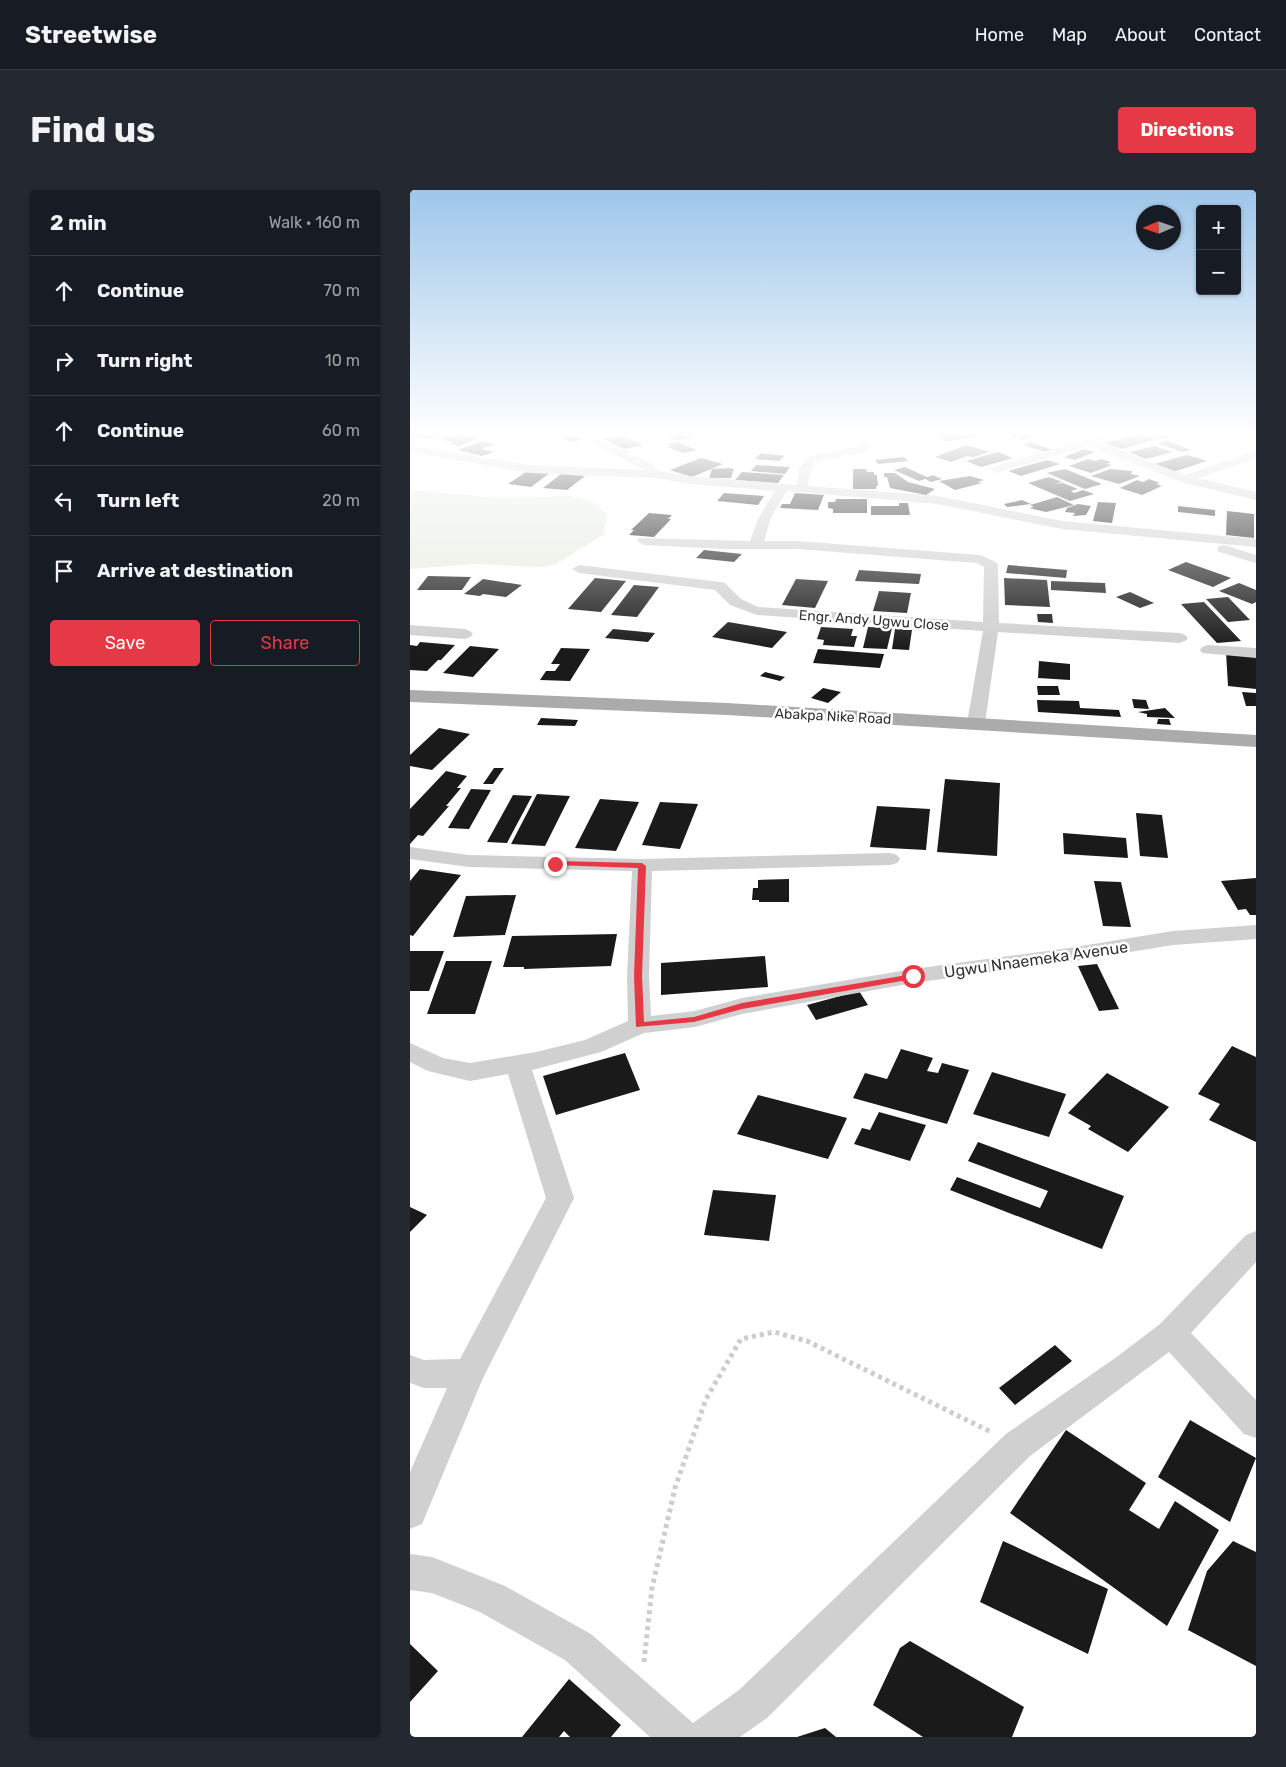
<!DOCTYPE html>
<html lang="en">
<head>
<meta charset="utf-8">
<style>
	body { margin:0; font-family:Rubik,sans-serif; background:#242831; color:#f1f3f6 }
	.controls { position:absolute; right:15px; top:15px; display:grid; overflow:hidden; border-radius:5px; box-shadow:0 1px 4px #0004 }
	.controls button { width:45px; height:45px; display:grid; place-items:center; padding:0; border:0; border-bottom:1px solid #363941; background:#171b24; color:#f1f3f6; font:25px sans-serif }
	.compass { position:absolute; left:726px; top:15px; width:45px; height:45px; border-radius:50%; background:#171b24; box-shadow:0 1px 4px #0004; rotate:268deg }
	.stop { position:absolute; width:15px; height:15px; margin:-11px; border:4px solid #e63946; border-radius:50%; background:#fff }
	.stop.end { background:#e63946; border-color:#fff; box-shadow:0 1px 5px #0008 }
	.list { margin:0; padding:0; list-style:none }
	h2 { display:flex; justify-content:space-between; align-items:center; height:65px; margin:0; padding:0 20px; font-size:21px }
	h2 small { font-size:16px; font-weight:400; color:#9ea1a6 }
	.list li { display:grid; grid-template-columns:32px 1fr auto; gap:15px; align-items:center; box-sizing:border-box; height:70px; padding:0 20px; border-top:1px solid #363941 }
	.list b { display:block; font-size:19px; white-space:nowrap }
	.list em { font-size:16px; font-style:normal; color:#9ea1a6 }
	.actions { display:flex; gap:10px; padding:15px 20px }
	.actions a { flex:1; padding:11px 0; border:1px solid #e63946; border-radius:5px; text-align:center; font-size:18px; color:#e63946 }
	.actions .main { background:#e63946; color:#fff }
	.icon { flex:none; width:28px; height:28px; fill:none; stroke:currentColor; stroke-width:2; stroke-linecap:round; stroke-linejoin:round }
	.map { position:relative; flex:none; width:846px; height:1547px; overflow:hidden; border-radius:5px }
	header { display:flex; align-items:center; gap:30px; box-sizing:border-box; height:70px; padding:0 25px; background:#171b24; border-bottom:1px solid #363941 }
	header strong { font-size:24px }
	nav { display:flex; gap:28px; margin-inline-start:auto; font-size:18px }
	.intro { display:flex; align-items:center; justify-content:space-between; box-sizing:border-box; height:120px; padding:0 30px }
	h1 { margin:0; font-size:35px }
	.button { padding:12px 22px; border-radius:5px; background:#e63946; color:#fff; font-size:18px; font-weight:700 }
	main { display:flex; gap:30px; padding:0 30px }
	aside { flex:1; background:#171b24; border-radius:5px; box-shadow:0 1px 4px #0004 }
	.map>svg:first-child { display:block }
</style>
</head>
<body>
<header>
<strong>Streetwise</strong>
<nav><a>Home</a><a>Map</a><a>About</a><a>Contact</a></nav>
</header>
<div class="intro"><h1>Find us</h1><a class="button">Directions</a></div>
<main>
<aside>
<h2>2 min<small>Walk · 160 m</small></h2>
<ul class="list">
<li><svg class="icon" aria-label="ahead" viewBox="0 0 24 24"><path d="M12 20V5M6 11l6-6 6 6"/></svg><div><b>Continue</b></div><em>70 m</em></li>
<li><svg class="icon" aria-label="right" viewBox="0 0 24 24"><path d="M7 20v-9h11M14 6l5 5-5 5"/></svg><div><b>Turn right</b></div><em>10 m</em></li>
<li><svg class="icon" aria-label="ahead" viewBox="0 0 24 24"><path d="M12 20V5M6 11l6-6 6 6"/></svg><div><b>Continue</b></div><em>60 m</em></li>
<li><svg class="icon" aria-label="left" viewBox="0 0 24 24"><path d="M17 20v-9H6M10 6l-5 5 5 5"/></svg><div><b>Turn left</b></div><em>20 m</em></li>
<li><svg class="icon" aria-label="arrive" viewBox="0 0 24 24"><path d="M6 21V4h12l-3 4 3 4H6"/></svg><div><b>Arrive at destination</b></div></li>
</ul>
<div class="actions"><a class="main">Save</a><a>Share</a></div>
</aside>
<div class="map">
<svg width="846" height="1547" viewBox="0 0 846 1547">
	<rect width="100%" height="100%" fill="#fff"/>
	<path fill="#e6ecdf" d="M 0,300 L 90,308 L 159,306 L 176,309 L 186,314 L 197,324 L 194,344 L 146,374 L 132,377 L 64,374 L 0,379 Z"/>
	<path fill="#1a1a1a" d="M 10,243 L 36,243 L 23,249 L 0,247 Z
		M 47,243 L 71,247 L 49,256 L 40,254 L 42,253 L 32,249 Z
		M 159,243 L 171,250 L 160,252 L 148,246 Z
		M 273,243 L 290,243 L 294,244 L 268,251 L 258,247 Z
		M 555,243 L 573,243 L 577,246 L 535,251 L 529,245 Z
		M 606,243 L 609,243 L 623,247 L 613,250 L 598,245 Z
		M 619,243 L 647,243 L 632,248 Z
		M 735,243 L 770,243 L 753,249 Z
		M 729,244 L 746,249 L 712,259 L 694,253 Z
		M 212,245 L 233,255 L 214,259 L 194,249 Z
		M 72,251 L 84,254 L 71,259 L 84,262 L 72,266 L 48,260 Z
		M 757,251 L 781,260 L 772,262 L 748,253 Z
		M 268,252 L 279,257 L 287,260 L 274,263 L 257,257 L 261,256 L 257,254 Z
		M 620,252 L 642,260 L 635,262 L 613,255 Z
		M 557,255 L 579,262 L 563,267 L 557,266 L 541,272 L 525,267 Z
		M 745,256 L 762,262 L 736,269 L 719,262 Z
		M 674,259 L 685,262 L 665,270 L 654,267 Z
		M 588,262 L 603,268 L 571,277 L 556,271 Z
		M 351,263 L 375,266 L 369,271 L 345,269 Z
		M 777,265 L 797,271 L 763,282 L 741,275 Z
		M 494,267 L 498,271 L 468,274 L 465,270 Z
		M 291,268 L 313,274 L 282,287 L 260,280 Z
		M 678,269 L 686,271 L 691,269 L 701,272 L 697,274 L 702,275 L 681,283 L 659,276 Z
		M 637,270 L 650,274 L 611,286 L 598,281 Z
		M 346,275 L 380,277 L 375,284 L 341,281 Z
		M 495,277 L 517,287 L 523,285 L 532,289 L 521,292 L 515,289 L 509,291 L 484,280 Z
		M 319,278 L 324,279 L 321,288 L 299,288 L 302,279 Z
		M 443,279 L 456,279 L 457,282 L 464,282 L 464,285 L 467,285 L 468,296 L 466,296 L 466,299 L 443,299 Z
		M 655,279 L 692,294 L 675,299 L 637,283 Z
		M 700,279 L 722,281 L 721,284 L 730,286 L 709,294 L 681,286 Z
		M 119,280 L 141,282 L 121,297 L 98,294 Z
		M 332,282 L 374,285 L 368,293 L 325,290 Z
		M 474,283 L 485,283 L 498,292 L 525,299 L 516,305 L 480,298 L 477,287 L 474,287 Z
		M 151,284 L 175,286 L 157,300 L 133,298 Z
		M 560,286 L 574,290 L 568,292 L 572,293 L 545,300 L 529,291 Z
		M 639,287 L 652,292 L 644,294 L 653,293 L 668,299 L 661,301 L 664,303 L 673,300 L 684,304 L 660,311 L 618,293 Z
		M 739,289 L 750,293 L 746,294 L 752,296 L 732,305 L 710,298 L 727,290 L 733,292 Z
		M 314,303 L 354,306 L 348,315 L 307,311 Z
		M 385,303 L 414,305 L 408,320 L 370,318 L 372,314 L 380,314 Z
		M 647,307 L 664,315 L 636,322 L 619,318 L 624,317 L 620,315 Z
		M 426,309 L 457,309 L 457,323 L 423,323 L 423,319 L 418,318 L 418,312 L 425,312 Z
		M 612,310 L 621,314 L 597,317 L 594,314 Z
		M 688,312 L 706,313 L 702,333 L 683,331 Z
		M 489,313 L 498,313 L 500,325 L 461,325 L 461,316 L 489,316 Z
		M 668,314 L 681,316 L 676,325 L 663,326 L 665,323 L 655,322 L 657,318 Z
		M 768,316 L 805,320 L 805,326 L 768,322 Z
		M 817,321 L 844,324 L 844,348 L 816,345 Z
		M 239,323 L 262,325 L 258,329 L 261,329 L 244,347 L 219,345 L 224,340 L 221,340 Z
		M 294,360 L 332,364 L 324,372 L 286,368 Z
		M 776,372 L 821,388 L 803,397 L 758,380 Z
		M 598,375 L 657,380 L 656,388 L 596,383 Z
		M 449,380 L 511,384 L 509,394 L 445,391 Z
		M 18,386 L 61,387 L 52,400 L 7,400 Z
		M 185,388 L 216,391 L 191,422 L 158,419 Z
		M 594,388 L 637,390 L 640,417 L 595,415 Z
		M 73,389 L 112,395 L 96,407 L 73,404 L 70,406 L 54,404 Z
		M 386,389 L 418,391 L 405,418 L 372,415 Z
		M 641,391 L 695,393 L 696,403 L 641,400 Z
		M 829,393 L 846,400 L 846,412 L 842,414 L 809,401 Z
		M 224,395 L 249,397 L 227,427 L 201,425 Z
		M 469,401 L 501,403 L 497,423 L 463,421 Z
		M 720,402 L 744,413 L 730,418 L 706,407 Z
		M 818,407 L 840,430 L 818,432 L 796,409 Z
		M 794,412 L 831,451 L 807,453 L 771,414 Z
		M 627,424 L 642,424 L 643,433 L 628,432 Z
		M 318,432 L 377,442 L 362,458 L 302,447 Z
		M 411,437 L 443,439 L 441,446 L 447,446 L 444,457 L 413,455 L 414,450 L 407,449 Z
		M 458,437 L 482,438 L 477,459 L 453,458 Z
		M 203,439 L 245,443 L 238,452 L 195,448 Z
		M 485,439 L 502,440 L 499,460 L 482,459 Z
		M 10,452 L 45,455 L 31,470 L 28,470 L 17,481 L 0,480 L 0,455 L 7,456 Z
		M 60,456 L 89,459 L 63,487 L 33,483 Z
		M 151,458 L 180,459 L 160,491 L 130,490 L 136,481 L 145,481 L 150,474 L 141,474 Z
		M 408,459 L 474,464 L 470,478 L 403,473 Z
		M 816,462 L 846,465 L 846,499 L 818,496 Z
		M 629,471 L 660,474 L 660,490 L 628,488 Z
		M 355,482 L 375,487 L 370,491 L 350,486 Z
		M 627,496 L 648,496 L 650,505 L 628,505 Z
		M 413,498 L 431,502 L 418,513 L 401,508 Z
		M 832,502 L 846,503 L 846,516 L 836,516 Z
		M 722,509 L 736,510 L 739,519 L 724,518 Z
		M 627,510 L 669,511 L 670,518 L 709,520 L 711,527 L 628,522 Z
		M 755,518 L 765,528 L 737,527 L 737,524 L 728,522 Z
		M 131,528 L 168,530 L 165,536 L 127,535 Z
		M 748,529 L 759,529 L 761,535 L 747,534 Z
		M 29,538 L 60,544 L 22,580 L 0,576 L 0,565 Z
		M 84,578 L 94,578 L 83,594 L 73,594 Z
		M 36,581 L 57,586 L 47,598 L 51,598 L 36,616 L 39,616 L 13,646 L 8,645 L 0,654 L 0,619 Z
		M 535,589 L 590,593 L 587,666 L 527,662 Z
		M 61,599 L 81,600 L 59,639 L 38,638 Z
		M 127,604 L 160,606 L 135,656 L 101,654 Z
		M 103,605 L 122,606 L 97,653 L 77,652 Z
		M 190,609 L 229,612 L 206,661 L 165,658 Z
		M 250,612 L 288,614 L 270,659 L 232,655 Z
		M 467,616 L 520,619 L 516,660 L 460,657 Z
		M 726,623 L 752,625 L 758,668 L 730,666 Z
		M 653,643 L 716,648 L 718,668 L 654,664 Z
		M 10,679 L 51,685 L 3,746 L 0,745 L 0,691 Z
		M 846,688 L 846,725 L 840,725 L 836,719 L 828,720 L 811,691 Z
		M 379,689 L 379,712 L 349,712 L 349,710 L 342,710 L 343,698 L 348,698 L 348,690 Z
		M 684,691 L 711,692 L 721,737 L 693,736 Z
		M 106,705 L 95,745 L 43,747 L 56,706 Z
		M 207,744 L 201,776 L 114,779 L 114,777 L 93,777 L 102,746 Z
		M 0,761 L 34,761 L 19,801 L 0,801 Z
		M 355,766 L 358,797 L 251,805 L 251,773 Z
		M 36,771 L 82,771 L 65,824 L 17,824 Z
		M 687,774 L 709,819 L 689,821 L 668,776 Z
		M 449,801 L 458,815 L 406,830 L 397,815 Z
		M 822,856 L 846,867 L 846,952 L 799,930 L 810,914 L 788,904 Z
		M 491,859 L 523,868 L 517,881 L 528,883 L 532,873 L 559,880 L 537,934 L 443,908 L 455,883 L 477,889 Z
		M 215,863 L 230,900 L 146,925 L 133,886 Z
		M 582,882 L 656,904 L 639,947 L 563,924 Z
		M 697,883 L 759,917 L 718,962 L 678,939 L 681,936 L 658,923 Z
		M 348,905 L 437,928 L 418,969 L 327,944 Z
		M 469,922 L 516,935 L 500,971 L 444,954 L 452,938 L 460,940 Z
		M 568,952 L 714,1006 L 692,1059 L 540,1000 L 547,987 L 630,1018 L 638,1001 L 558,971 Z
		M 303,1000 L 366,1005 L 359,1051 L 294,1045 Z
		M 0,1017 L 17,1025 L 0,1042 Z
		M 645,1155 L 662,1171 L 605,1215 L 589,1198 Z
		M 780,1230 L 846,1268 L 820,1332 L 748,1287 Z
		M 656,1240 L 736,1293 L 719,1320 L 749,1339 L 765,1311 L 809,1340 L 757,1436 L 600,1323 Z
		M 593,1351 L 698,1399 L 678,1464 L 570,1412 Z
		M 823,1351 L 846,1362 L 846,1476 L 778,1440 L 797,1381 Z
		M 500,1451 L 614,1517 L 602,1547 L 513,1547 L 463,1515 L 490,1458 Z
		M 0,1454 L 28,1481 L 0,1512 Z
		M 159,1489 L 211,1535 L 201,1547 L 160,1547 L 154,1541 L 149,1547 L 112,1547 Z
		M 415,1538 L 426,1547 L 387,1547 Z"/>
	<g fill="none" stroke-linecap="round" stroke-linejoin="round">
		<path stroke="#cdcdcd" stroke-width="5" stroke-dasharray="4 4" stroke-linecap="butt" d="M 234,1472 L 242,1398 L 265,1298 L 296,1209 L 331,1149 L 364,1142 L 397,1151 L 581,1242"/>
		<path fill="#d0d0d0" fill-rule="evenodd" d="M 165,243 L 178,243 L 240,273 L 249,281 L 280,286 L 387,295 L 389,279 L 397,267 L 450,256 L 449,243 L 459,243 L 462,256 L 458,261 L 405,272 L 401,279 L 398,296 L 528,306 L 652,331 L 846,349 L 846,357 L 652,339 L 528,314 L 377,301 L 361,327 L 354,351 L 387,351 L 570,365 L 586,372 L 588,375 L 589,433 L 770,443 L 775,445 L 778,448 L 775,451 L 770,453 L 588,442 L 575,533 L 572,537 L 566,538 L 560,537 L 557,533 L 573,441 L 347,425 L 320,415 L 305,400 L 169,383 L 162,379 L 169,375 L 310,392 L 315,393 L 331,409 L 348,417 L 573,432 L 574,377 L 567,373 L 387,359 L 315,359 L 234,355 L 227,351 L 229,348 L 340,351 L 349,327 L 365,301 L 280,294 L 245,288 L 120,283 L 0,262 L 0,256 L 120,275 L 234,280 Z
			M 699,243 L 715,243 L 714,245 L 690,252 L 775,285 L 846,261 L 846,268 L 788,288 L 846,302 L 846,310 L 771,292 L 679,256 L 586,283 L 580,279 L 582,277 Z
			M 835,243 L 846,243 L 846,248 L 836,245 Z
			M 814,355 L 846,365 L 846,373 L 809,362 L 807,359 L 809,356 Z
			M 0,435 L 55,439 L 60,441 L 63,444 L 60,447 L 55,449 L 0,445 Z
			M 798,455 L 846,458 L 846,468 L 792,463 L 790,460 L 792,457 Z
			M 0,657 L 59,665 L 232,669 L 480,663 L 487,665 L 490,669 L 487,673 L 480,675 L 242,681 L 239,786 L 241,826 L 285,821 L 332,808 L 503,779 L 659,758 L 763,741 L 846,735 L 846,749 L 763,755 L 659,772 L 503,793 L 332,824 L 285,837 L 234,843 L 191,862 L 122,880 L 164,1008 L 73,1188 L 12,1334 L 0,1339 L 0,1282 L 37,1198 L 14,1198 L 0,1193 L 0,1165 L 14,1170 L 50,1169 L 136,1008 L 98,884 L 60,891 L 18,881 L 0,872 L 0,853 L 33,868 L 60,873 L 126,862 L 175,850 L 218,831 L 217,786 L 222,681 L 59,677 L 0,669 Z
			M 846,1041 L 846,1072 L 781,1143 L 846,1210 L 846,1248 L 834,1244 L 759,1162 L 620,1266 L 357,1528 L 330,1547 L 240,1547 L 155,1470 L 70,1422 L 22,1403 L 0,1400 L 0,1364 L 22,1367 L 95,1396 L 181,1444 L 283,1533 L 329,1500 L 596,1244 L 708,1166 L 750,1134 L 836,1045 Z"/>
		<path fill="#ababab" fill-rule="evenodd" d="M 0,500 L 317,513 L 846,545 L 846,557 L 317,525 L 0,512 Z"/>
	</g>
	<linearGradient id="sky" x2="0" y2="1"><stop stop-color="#9ec6ea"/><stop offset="0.53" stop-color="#fff"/><stop offset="1" stop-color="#fff" stop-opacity="0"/></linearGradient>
	<rect width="846" height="459" fill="url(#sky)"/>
	<path fill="#e63946" d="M 145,671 L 232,673 L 236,676 L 232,786 L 234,832 L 284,827 L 332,813 L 503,784 L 507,786 L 503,789 L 332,819 L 284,832 L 226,837 L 224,786 L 228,678 L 143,675 L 142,674 Z"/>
	<g text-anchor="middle" stroke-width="5" stroke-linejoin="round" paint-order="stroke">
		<g font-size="14" fill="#333" stroke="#fff">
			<text transform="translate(464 430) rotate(4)" y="5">Engr. Andy Ugwu Close</text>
			<text transform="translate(423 526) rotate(3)" y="5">Abakpa Nike Road</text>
		</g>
		<g font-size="16" fill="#333" stroke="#fff">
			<text transform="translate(626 769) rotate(-8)" y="6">Ugwu Nnaemeka Avenue</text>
		</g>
	</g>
</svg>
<div class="controls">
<button>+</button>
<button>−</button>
</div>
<svg class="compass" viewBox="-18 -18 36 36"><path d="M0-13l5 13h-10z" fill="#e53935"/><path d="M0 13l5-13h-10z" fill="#9ea1a6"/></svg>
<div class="stop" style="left:503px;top:786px"></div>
<div class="stop end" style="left:145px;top:674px"></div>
</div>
</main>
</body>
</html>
